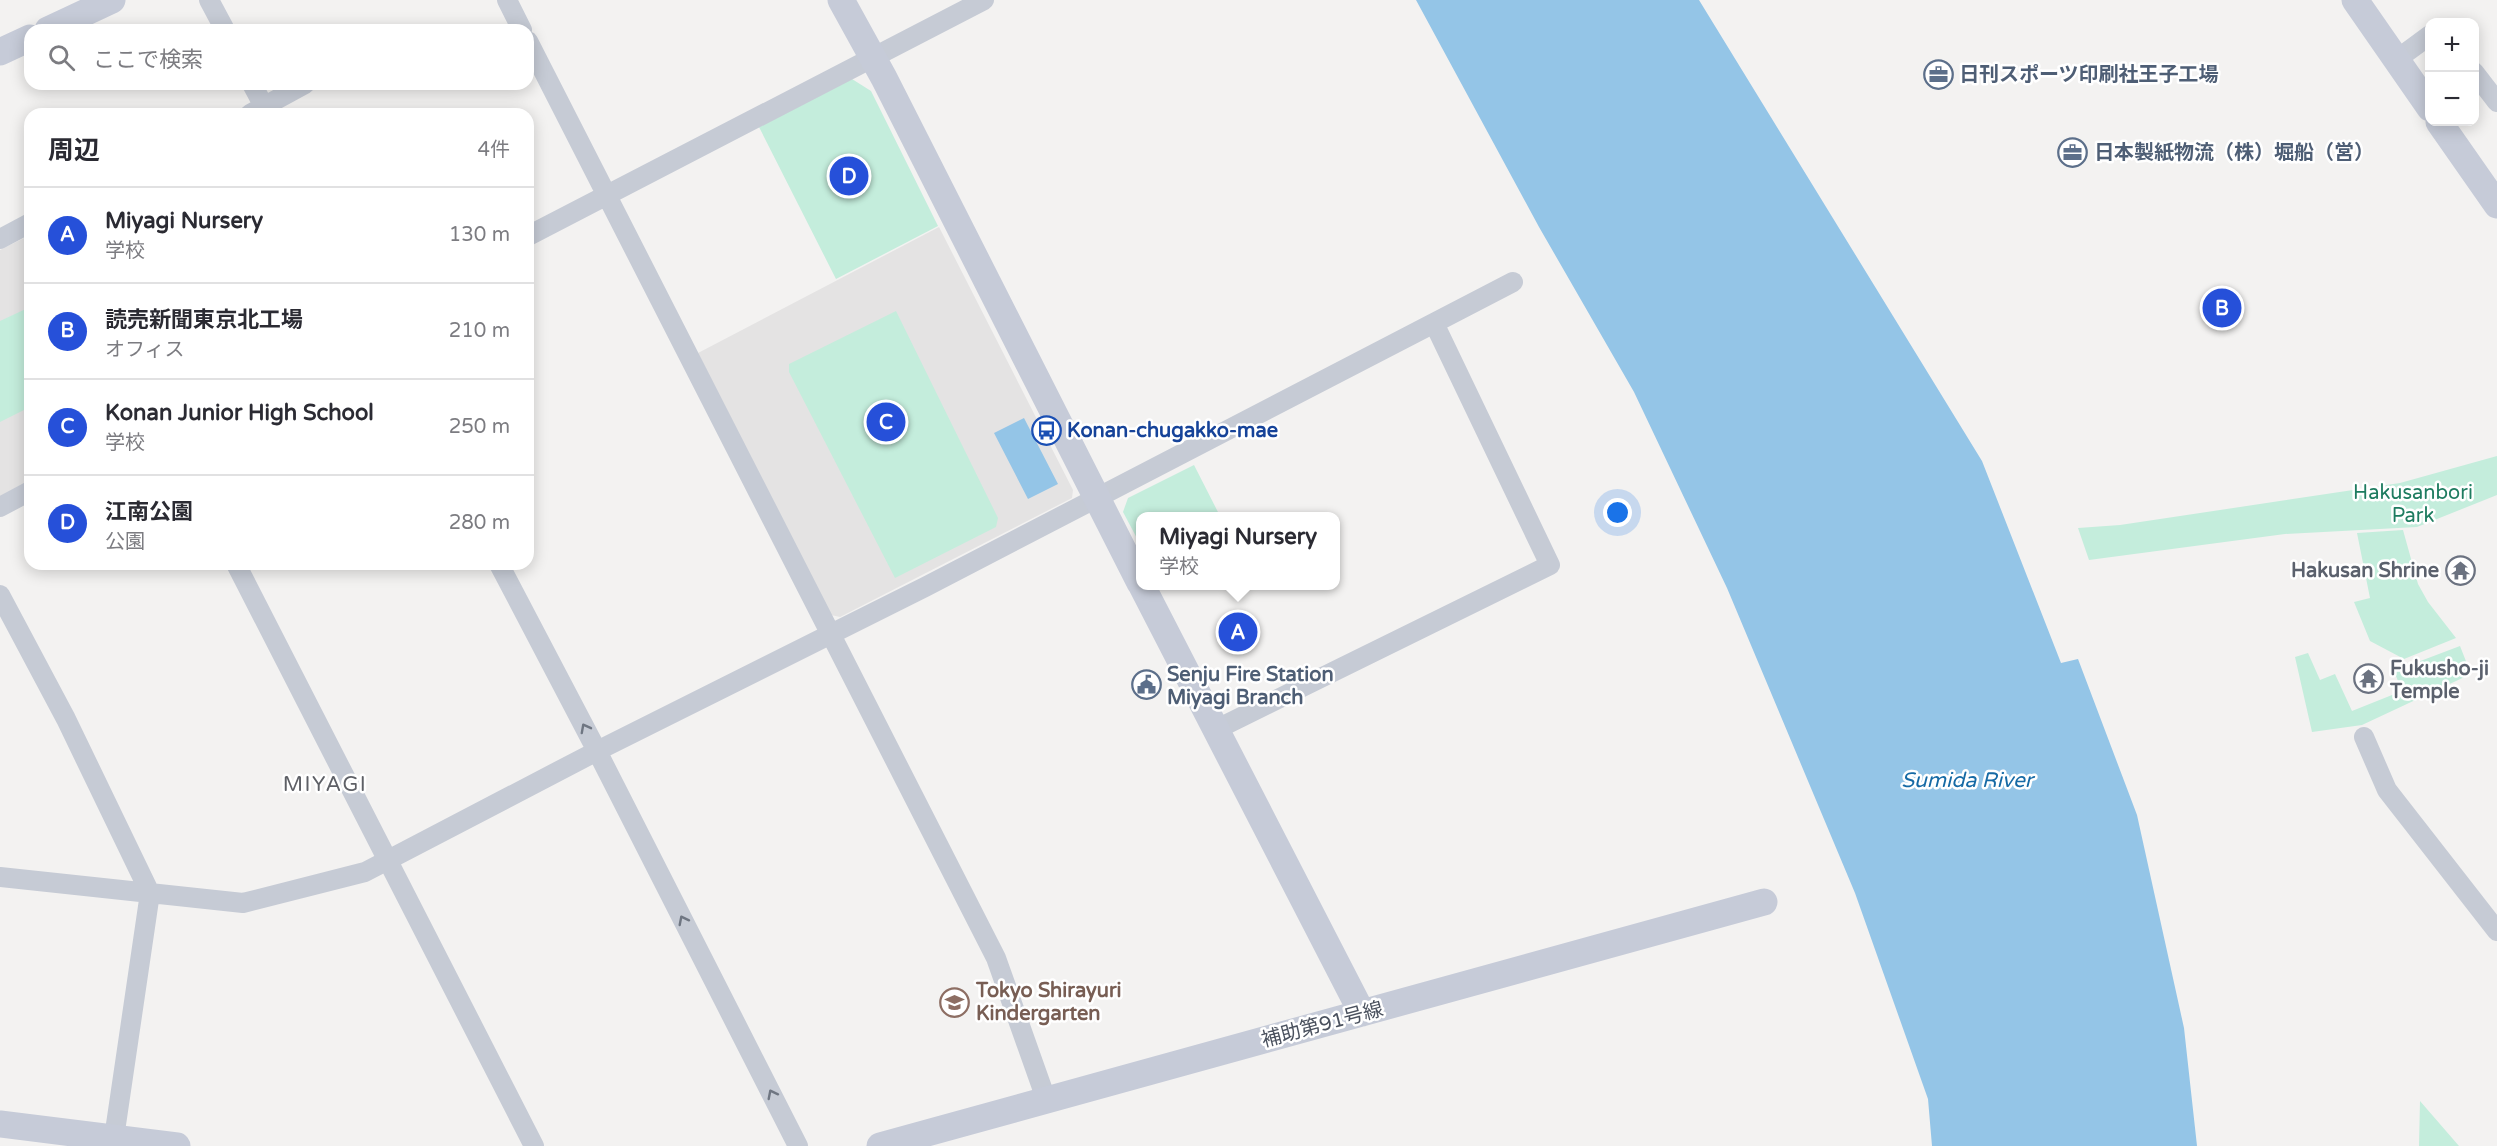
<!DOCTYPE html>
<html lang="ja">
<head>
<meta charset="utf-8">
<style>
	body { margin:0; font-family:"Varela Round","Noto Sans JP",sans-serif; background:#f7f7f7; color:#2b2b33 }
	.controls { position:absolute; right:18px; top:18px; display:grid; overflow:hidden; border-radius:12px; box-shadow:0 3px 15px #0003 }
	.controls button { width:54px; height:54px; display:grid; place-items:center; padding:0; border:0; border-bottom:2px solid #e1e1e2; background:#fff; color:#2b2b33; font:30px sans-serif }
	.you { position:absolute; left:1618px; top:513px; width:21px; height:21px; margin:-15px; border:4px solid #fff; border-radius:50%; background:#1a73e8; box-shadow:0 0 0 9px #1a73e833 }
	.badge { display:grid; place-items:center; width:39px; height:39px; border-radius:50%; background:#2650d9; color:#fff; font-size:20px; font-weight:700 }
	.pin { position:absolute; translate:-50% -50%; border:3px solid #fff; box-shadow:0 2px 6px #0006 }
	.popup { position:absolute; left:1136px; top:512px; width:204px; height:78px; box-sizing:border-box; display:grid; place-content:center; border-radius:12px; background:#fff; filter:drop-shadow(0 2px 4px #0005); font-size:20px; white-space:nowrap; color:#7c7c81 }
	.popup b { font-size:22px; color:#2b2b33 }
	.popup::after { content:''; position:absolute; left:50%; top:100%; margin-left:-12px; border:12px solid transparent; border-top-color:#fff }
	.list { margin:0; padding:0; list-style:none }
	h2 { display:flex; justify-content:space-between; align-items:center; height:78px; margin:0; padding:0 24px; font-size:26px }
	h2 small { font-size:20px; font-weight:400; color:#7c7c81 }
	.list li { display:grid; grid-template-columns:39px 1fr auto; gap:18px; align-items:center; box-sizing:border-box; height:96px; padding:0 24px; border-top:2px solid #e1e1e2 }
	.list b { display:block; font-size:22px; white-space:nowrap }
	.list p { margin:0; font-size:20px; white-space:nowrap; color:#7c7c81 }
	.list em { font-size:20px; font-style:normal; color:#7c7c81 }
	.icon { flex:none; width:33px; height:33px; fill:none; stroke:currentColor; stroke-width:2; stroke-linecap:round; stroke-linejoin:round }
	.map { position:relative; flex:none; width:2497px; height:1146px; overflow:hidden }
	.search { position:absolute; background:#fff; box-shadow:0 3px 15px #0003; left:24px; top:24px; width:510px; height:66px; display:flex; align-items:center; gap:15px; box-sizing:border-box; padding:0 21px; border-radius:18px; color:#7c7c81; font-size:22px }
	.panel { position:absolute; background:#fff; box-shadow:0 3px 15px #0003; left:24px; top:108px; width:510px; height:462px; border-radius:18px }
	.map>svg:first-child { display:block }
</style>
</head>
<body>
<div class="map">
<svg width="2497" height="1146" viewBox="0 0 2497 1146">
	<rect width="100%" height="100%" fill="#f3f2f1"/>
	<path fill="#e4e3e3" d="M 939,227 L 1073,490 L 1072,498 L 840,617 L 831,615 L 698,353 Z
		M 30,235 L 30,482 L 0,498 L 0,250 Z"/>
	<path fill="#c4eddc" d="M 852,79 L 871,91 L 938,226 L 836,279 L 759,127 Z
		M 30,307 L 30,407 L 0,422 L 0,321 Z
		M 896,311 L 998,518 L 996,527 L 895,578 L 789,372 L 789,364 Z
		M 2497,456 L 2497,495 L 2417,527 L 2285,534 L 2089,560 L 2078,528 L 2120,525 L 2400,483 Z
		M 1194,465 L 1220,516 L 1140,516 L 1140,544 L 1123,512 L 1128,498 Z
		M 2403,530 L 2418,584 L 2428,602 L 2456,638 L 2404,659 L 2370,641 L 2354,602 L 2370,598 L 2357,533 Z
		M 2460,646 L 2471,674 L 2362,725 L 2312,732 L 2295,657 L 2308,653 L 2320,680 L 2335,674 L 2352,711 L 2402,691 L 2394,671 Z
		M 2420,1101 L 2459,1146 L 2419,1146 Z"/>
	<path fill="#94c5e7" d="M 1416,0 L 1699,0 L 1982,461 L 2061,663 L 2078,659 L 2137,815 L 2184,1028 L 2197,1146 L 1932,1146 L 1928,1099 L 1855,893 L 1727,588 L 1634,392 L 1539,227 Z
		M 1024,418 L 1058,484 L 1028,499 L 994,433 Z"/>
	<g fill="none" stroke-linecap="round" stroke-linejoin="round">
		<path stroke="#c6cbd5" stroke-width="20" d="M 209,0 L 225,30
			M 507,0 L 522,30
			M 528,41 L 996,958 L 1046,1099
			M 2396,60 L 2430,35
			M 2474,72 L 2497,102
			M 252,84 L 268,114
			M 250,114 L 305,84
			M 528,236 L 984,0
			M 0,239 L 30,223
			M 1434,323 L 1513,282
			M 0,507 L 30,491
			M 236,564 L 534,1146
			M 499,564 L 597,751 L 798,1146
			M 0,595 L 66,719 L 150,893 L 114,1138
			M 2364,737 L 2387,790 L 2497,931
			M 0,877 L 243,903 L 365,872 L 597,751 L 925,587 L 1434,323 L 1550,565 L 1215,730"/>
		<path stroke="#c6cbd8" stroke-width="27" d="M 841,0 L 884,78 L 1140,583
			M 2355,0 L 2430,108
			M 48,30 L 112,0
			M 0,52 L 30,38
			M 2439,122 L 2497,205
			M 1142,586 L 1362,1013
			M 0,1124 L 177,1146
			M 880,1146 L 1764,902"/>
	</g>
	<defs><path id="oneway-chevron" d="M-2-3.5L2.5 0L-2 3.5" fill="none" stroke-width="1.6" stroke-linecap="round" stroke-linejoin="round" transform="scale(1.5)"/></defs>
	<g stroke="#6f7682">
		<use href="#oneway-chevron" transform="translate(585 728) rotate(-118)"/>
		<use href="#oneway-chevron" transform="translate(683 920) rotate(-117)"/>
		<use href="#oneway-chevron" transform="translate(772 1094) rotate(-117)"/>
	</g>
	<defs>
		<symbol id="office-ring" viewBox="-11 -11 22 22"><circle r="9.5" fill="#fff" stroke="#5c6f8a" stroke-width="1.5"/><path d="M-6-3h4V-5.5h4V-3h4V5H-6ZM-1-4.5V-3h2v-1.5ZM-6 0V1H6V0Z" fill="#5c6f8a"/></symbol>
		<symbol id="bus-ring" viewBox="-11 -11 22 22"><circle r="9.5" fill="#fff" stroke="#1a4fb4" stroke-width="1.5"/><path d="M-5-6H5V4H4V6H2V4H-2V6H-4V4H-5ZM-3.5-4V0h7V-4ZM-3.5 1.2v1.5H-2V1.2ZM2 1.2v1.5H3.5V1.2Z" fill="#1a4fb4"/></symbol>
		<symbol id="temple-ring" viewBox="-11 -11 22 22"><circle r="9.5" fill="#fff" stroke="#6b7280" stroke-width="1.5"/><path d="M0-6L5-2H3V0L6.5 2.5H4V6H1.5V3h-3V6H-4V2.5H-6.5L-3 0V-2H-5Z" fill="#6b7280"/></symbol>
		<symbol id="civic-ring" viewBox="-11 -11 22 22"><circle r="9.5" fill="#fff" stroke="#5c6f8a" stroke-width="1.5"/><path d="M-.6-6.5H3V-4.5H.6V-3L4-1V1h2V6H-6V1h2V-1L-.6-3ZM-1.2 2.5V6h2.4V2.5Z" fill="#5c6f8a"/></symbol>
		<symbol id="school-ring" viewBox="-11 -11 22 22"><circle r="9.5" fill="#fff" stroke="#8d6e63" stroke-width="1.5"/><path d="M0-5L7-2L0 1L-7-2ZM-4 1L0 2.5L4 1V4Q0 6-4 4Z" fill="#8d6e63"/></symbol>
	</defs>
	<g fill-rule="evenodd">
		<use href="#office-ring" x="1922" y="58" width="33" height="33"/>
		<use href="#office-ring" x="2056" y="136" width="33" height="33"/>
		<use href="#bus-ring" x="1030" y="414" width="33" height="33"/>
		<use href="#temple-ring" x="2444" y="554" width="33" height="33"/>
		<use href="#temple-ring" x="2352" y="662" width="33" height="33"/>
		<use href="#civic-ring" x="1130" y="668" width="33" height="33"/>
		<use href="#school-ring" x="938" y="986" width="33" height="33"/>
	</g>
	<g text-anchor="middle" stroke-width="5" stroke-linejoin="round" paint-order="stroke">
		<g font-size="20" font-weight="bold" fill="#4e5e75" stroke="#fff" text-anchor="start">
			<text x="1959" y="81">日刊スポーツ印刷社王子工場</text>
			<text x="2094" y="159">日本製紙物流（株）堀船（営）</text>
			<text x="1167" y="681">Senju Fire Station<tspan x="1167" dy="23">Miyagi Branch</tspan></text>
		</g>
		<g font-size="20" font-weight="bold" fill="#164399" stroke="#fff" text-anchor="start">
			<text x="1067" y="437">Konan-chugakko-mae</text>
		</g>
		<g font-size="20" fill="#1e7c60" stroke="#fff">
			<text x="2413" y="499">Hakusanbori<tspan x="2413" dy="23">Park</tspan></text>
		</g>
		<g font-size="20" font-weight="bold" fill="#5b616d" stroke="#fff" text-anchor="end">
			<text x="2439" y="577">Hakusan Shrine</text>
			<text x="2390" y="675" text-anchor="start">Fukusho-ji<tspan x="2390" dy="23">Temple</tspan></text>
		</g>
		<g font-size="20" font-weight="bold" fill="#785e54" stroke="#fff" text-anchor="start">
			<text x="976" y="997">Tokyo Shirayuri<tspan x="976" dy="23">Kindergarten</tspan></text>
		</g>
		<g font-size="20" fill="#4a515e" stroke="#fff">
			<text transform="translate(1322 1024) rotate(-15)" y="7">補助第91号線</text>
		</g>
		<g font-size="21" font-style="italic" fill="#166aa5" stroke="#fff">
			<text x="1967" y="787">Sumida River</text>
		</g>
		<g font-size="21" letter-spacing="1.5" fill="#5e6066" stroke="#fff">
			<text x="325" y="791">MIYAGI</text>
		</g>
	</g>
</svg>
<div class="controls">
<button>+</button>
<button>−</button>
</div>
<div class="you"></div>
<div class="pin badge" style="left:1238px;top:632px">A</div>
<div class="popup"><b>Miyagi Nursery</b>学校</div>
<div class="pin badge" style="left:2222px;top:308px">B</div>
<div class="pin badge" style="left:886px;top:422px">C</div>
<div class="pin badge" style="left:849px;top:176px">D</div>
<div class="search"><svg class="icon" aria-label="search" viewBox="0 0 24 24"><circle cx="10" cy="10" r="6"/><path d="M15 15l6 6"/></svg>ここで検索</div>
<section class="panel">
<h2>周辺<small>4件</small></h2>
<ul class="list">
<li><span class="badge">A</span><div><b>Miyagi Nursery</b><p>学校</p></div><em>130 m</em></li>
<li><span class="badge">B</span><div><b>読売新聞東京北工場</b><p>オフィス</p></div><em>210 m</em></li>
<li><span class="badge">C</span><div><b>Konan Junior High School</b><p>学校</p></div><em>250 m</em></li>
<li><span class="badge">D</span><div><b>江南公園</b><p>公園</p></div><em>280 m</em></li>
</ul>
</section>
</div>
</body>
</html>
